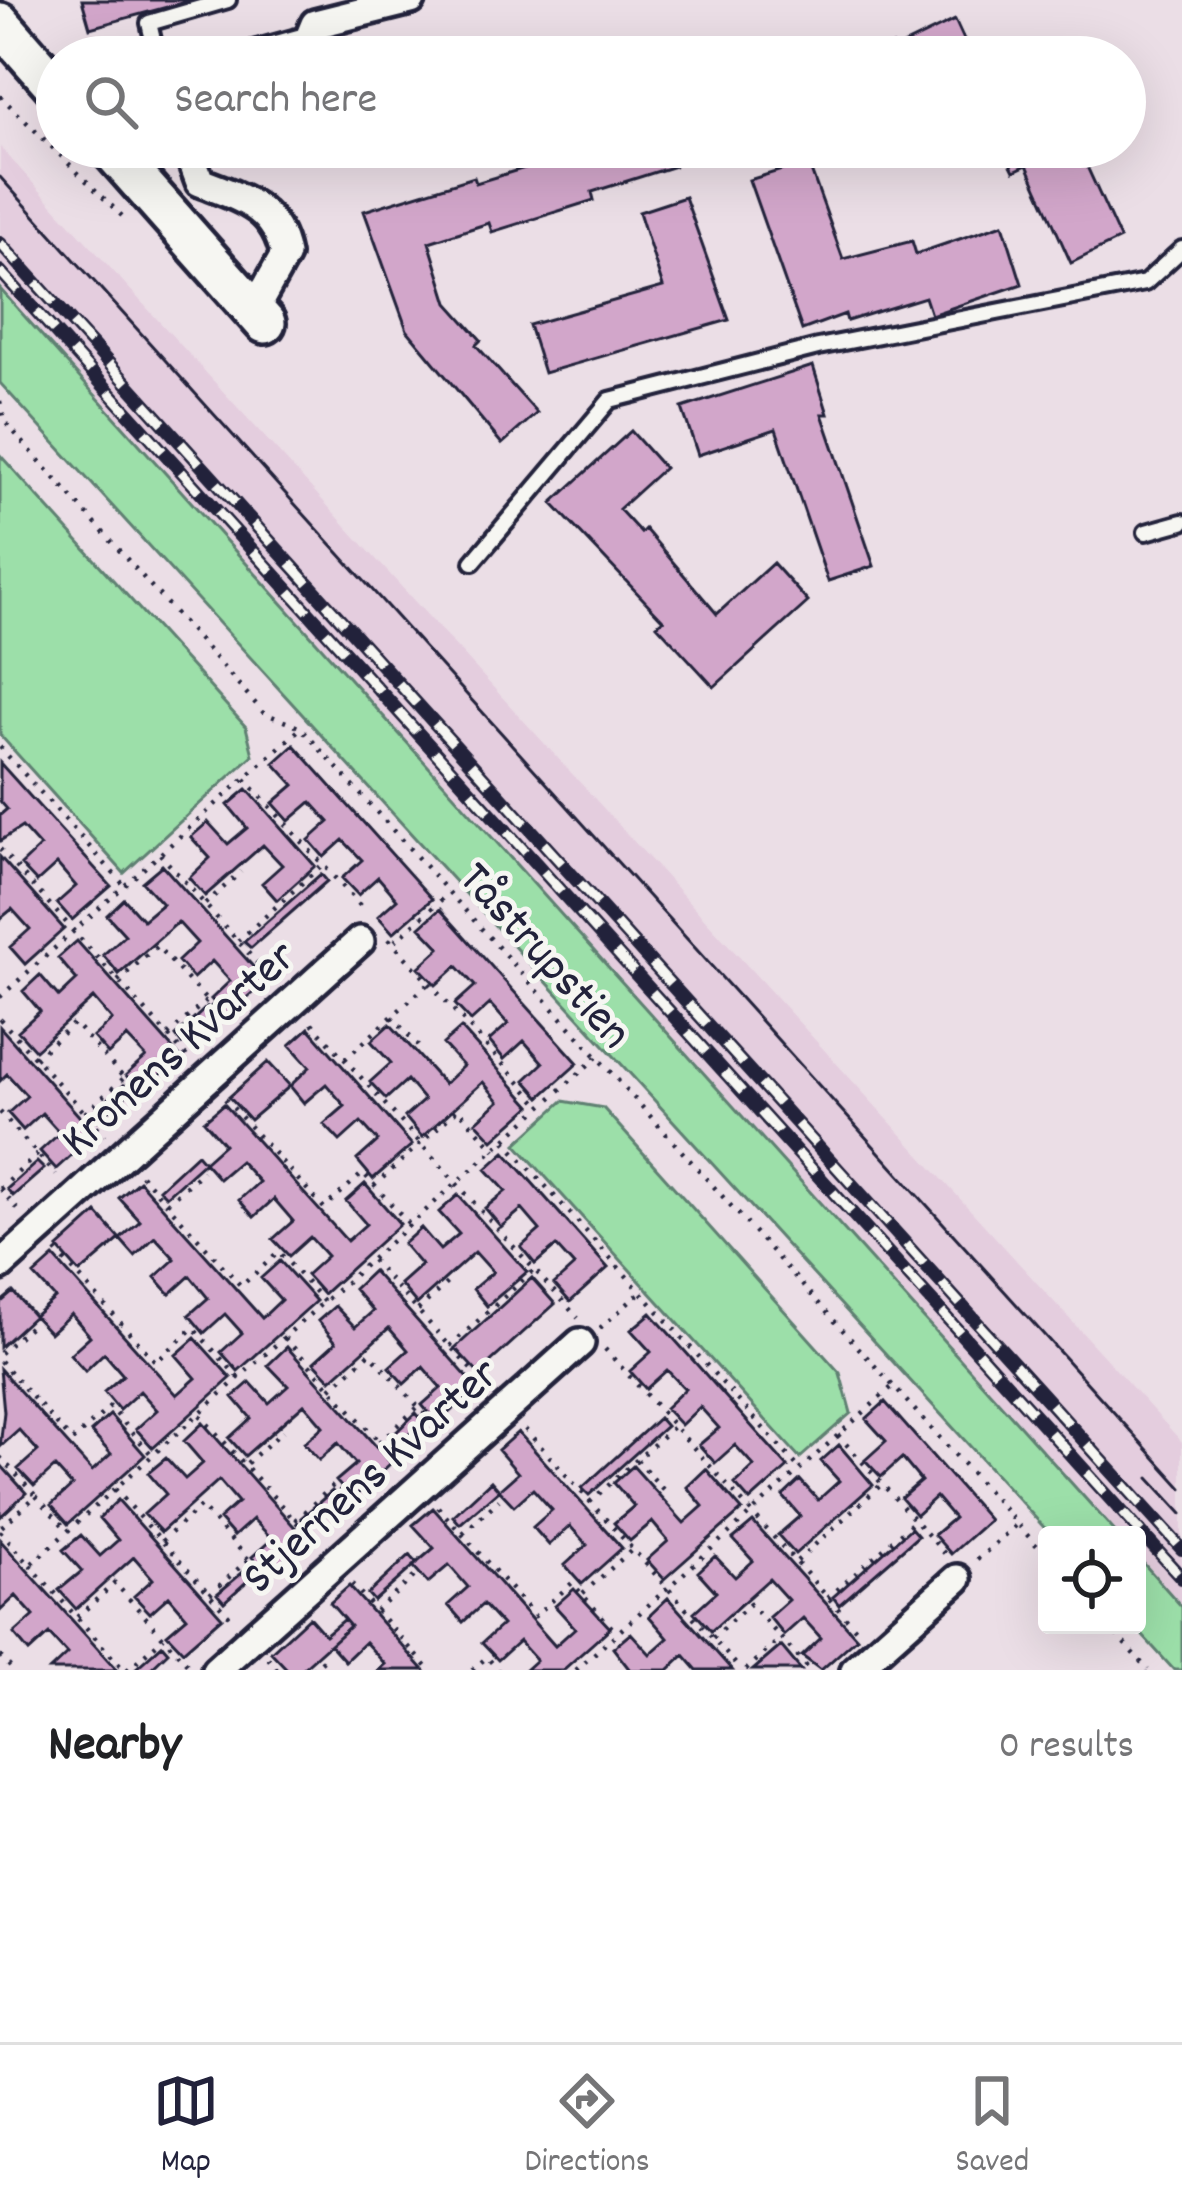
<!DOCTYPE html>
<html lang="en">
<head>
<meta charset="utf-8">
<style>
	body { margin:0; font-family:Dekko,sans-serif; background:#f6f6f6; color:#202124 }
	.controls { position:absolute; right:36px; bottom:36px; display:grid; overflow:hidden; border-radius:12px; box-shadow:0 12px 48px #0002 }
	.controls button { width:108px; height:108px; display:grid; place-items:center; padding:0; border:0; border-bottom:3px solid #e0e0e0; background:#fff; color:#202124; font:60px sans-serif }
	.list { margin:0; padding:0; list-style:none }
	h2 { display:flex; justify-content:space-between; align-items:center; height:156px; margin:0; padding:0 48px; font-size:51px }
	h2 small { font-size:39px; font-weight:400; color:#757577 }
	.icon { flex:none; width:66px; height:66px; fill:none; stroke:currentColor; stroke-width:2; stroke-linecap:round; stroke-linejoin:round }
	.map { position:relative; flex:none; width:1182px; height:1670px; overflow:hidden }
	.search { position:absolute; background:#fff; box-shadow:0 12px 48px #0002; left:36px; right:36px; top:36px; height:132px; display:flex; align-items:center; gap:30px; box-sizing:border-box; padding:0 42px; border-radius:66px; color:#757577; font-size:45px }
	.sheet { height:372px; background:#fff }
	nav { display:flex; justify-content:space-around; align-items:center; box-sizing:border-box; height:168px; border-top:3px solid #e0e0e0; background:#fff; font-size:33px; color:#757577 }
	nav a { display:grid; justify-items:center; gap:6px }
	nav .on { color:#22223b }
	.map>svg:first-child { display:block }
</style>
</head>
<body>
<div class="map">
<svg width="1182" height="1670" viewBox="0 0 1182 1670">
	<rect width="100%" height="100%" fill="#ebdee6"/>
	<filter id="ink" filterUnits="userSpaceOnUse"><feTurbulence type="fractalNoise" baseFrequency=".00833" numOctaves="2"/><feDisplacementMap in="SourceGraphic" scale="24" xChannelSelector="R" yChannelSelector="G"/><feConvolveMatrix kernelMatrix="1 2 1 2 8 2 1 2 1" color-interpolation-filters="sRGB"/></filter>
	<g filter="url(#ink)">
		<path fill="#e4cdde" d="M 0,147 L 1182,1442 L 1182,1607 L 1137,1556 L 1137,1535 L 1118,1535 L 0,289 Z"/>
		<path fill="#9cdfa9" stroke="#5f8072" stroke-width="3" d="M 0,289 L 1118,1535 L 1051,1535 L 0,383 Z
			M 0,455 L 246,727 L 253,755 L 124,873 L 0,735 Z
			M 563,1101 L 603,1108 L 840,1373 L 851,1413 L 800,1458 L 516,1144 Z
			M 1137,1556 L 1182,1607 L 1182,1670 L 1174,1670 L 1133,1625 Z"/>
		<path fill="#d2a6ca" stroke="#22223b" stroke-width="3" d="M 82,0 L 193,0 L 90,28 Z
			M 955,20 L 972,57 L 857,57 L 893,45 L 895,49 Z
			M 575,147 L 669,147 L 675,166 L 592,192 L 594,200 L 492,232 L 489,223 L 429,242 L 448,303 L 481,340 L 476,345 L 537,413 L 502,444 L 407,330 L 364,211 L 474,177 L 476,183 L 577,152 Z
			M 1002,147 L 1078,147 L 1120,239 L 1071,263 L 1027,165 L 1014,171 Z
			M 808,162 L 843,259 L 912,241 L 916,254 L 1003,224 L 1022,284 L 931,315 L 925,297 L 847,321 L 845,314 L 802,330 L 749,180 Z
			M 685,197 L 729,320 L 544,373 L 529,325 L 663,287 L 639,212 Z
			M 813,366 L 828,414 L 822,414 L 874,566 L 828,581 L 776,429 L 698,455 L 682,408 Z
			M 631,431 L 664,468 L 619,509 L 641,533 L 645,529 L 717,614 L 773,563 L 808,602 L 714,687 L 657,625 L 663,620 L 552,503 Z
			M 294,745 L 432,899 L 393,933 L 378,916 L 397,899 L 378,877 L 358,895 L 342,878 L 362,860 L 343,840 L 324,857 L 309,840 L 329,822 L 311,802 L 289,821 L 273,803 L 294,785 L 274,763 Z
			M 0,763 L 111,886 L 72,920 L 57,903 L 76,886 L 57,864 L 37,882 L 21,865 L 40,847 L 22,827 L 0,841 L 0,815 L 7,809 L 0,801 Z
			M 247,789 L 315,866 L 277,900 L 262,883 L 282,865 L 263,845 L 205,896 L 189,878 L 210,858 L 191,837 L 208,822 L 228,844 L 247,828 L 228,805 Z
			M 0,857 L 64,929 L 25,964 L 10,947 L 30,929 L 12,909 L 0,919 Z
			M 162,865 L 266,981 L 226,1016 L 211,999 L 230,981 L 212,961 L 193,978 L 178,961 L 197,943 L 178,922 L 119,974 L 103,955 L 125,935 L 107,915 L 124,899 L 143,920 L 162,904 L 142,882 Z
			M 321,874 L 327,881 L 251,948 L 244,942 Z
			M 440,909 L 578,1063 L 540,1097 L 525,1080 L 543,1063 L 524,1041 L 504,1059 L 489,1041 L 508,1024 L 490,1004 L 471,1021 L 455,1004 L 475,986 L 457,966 L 436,985 L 419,967 L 440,948 L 420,927 Z
			M 77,941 L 180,1057 L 141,1092 L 126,1075 L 146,1057 L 127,1037 L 108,1054 L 93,1037 L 112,1020 L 93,998 L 35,1050 L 18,1031 L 40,1011 L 23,991 L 40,975 L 59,997 L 77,980 L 58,958 Z
			M 207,1007 L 214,1015 L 182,1044 L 176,1036 Z
			M 390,1024 L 444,1084 L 463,1066 L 443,1044 L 461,1028 L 531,1106 L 493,1140 L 476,1122 L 499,1101 L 483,1082 L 422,1137 L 405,1117 L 424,1100 L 407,1080 L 386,1099 L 370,1082 L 391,1063 L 371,1041 Z
			M 0,1027 L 95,1134 L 56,1169 L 40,1151 L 60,1133 L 42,1113 L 23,1130 L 8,1113 L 27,1096 L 7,1074 L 0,1081 Z
			M 309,1028 L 412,1145 L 373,1179 L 357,1160 L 378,1141 L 361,1122 L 340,1141 L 324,1124 L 345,1106 L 326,1084 L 304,1103 L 290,1086 L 310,1067 L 290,1045 Z
			M 268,1062 L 290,1086 L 250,1120 L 229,1097 Z
			M 124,1085 L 130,1092 L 98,1120 L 93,1113 Z
			M 224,1104 L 347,1241 L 366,1224 L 346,1201 L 365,1184 L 400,1224 L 323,1294 L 306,1275 L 327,1256 L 310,1237 L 289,1256 L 273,1239 L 293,1221 L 274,1199 L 254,1217 L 239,1200 L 259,1182 L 240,1161 L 219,1179 L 204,1162 L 224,1144 L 204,1121 Z
			M 505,1152 L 608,1268 L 570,1302 L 554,1284 L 574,1266 L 556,1246 L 535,1264 L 521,1247 L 540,1230 L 522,1209 L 501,1227 L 485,1208 L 506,1191 L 486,1169 Z
			M 197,1154 L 204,1162 L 166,1196 L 159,1189 Z
			M 37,1162 L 44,1169 L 13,1196 L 7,1189 Z
			M 139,1181 L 262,1318 L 281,1300 L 261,1278 L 280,1261 L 316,1301 L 238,1371 L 221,1352 L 242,1333 L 225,1314 L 204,1333 L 189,1315 L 208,1298 L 190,1276 L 170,1294 L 155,1277 L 175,1259 L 155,1237 L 135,1256 L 120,1239 L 140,1221 L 119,1198 Z
			M 458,1195 L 527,1272 L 487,1306 L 473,1289 L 493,1272 L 475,1252 L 417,1304 L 400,1284 L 421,1265 L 403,1244 L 421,1228 L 440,1250 L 459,1234 L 439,1212 Z
			M 97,1213 L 120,1239 L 80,1273 L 58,1248 Z
			M 54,1257 L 177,1395 L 196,1378 L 176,1355 L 195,1338 L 231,1378 L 153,1448 L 136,1429 L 157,1410 L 140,1391 L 119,1410 L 104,1392 L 123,1375 L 104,1353 L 85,1371 L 70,1354 L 90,1336 L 71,1314 L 50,1333 L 34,1316 L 55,1298 L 34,1275 Z
			M 373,1271 L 477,1388 L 437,1423 L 422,1405 L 441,1388 L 423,1367 L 404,1384 L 389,1367 L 408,1350 L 389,1328 L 331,1380 L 314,1362 L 336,1342 L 318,1321 L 335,1306 L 355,1327 L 373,1311 L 354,1289 Z
			M 532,1278 L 555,1304 L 478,1373 L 455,1348 Z
			M 13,1292 L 34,1316 L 0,1347 L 0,1303 Z
			M 651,1313 L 788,1467 L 750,1501 L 735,1484 L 754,1466 L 735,1445 L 715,1463 L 699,1445 L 719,1428 L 700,1407 L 681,1425 L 665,1408 L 685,1389 L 667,1370 L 646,1389 L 630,1371 L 651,1352 L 631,1330 Z
			M 287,1347 L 391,1463 L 352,1499 L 336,1481 L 356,1464 L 338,1443 L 319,1460 L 304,1443 L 323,1426 L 304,1404 L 245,1456 L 229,1438 L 251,1418 L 233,1397 L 250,1382 L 269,1403 L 288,1386 L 268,1365 Z
			M 0,1369 L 92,1471 L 111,1454 L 91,1432 L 110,1415 L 145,1455 L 68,1524 L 51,1505 L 72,1486 L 55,1467 L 34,1486 L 18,1469 L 38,1451 L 19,1430 L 0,1447 L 4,1412 Z
			M 885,1402 L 989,1520 L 951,1554 L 934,1535 L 954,1518 L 936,1497 L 916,1515 L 901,1498 L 921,1481 L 902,1458 L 881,1477 L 865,1460 L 886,1441 L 866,1419 Z
			M 416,1413 L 423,1421 L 393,1449 L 386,1442 Z
			M 659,1418 L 666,1426 L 589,1495 L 582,1488 Z
			M 203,1423 L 306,1540 L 267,1575 L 252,1557 L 272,1539 L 253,1519 L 234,1536 L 219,1519 L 238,1502 L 219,1480 L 161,1532 L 144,1514 L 166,1494 L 148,1473 L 166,1458 L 185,1479 L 203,1463 L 184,1441 Z
			M 518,1432 L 622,1548 L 582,1584 L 565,1565 L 587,1545 L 570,1526 L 549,1545 L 533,1527 L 552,1510 L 533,1489 L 514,1506 L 499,1490 L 518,1473 L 498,1450 Z
			M 839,1445 L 873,1485 L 795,1554 L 778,1535 L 800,1516 L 783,1496 L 800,1480 L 818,1500 L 839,1481 L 821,1461 Z
			M 0,1464 L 26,1493 L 0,1517 Z
			M 633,1466 L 684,1523 L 703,1506 L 687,1487 L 706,1469 L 742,1510 L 664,1579 L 647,1560 L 668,1541 L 652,1522 L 630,1541 L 614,1523 L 634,1506 L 614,1483 Z
			M 491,1481 L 499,1490 L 460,1524 L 453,1516 Z
			M 332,1491 L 338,1498 L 307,1526 L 301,1518 Z
			M 118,1500 L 222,1617 L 183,1651 L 167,1634 L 187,1617 L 169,1596 L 150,1613 L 134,1596 L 153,1579 L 134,1557 L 76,1609 L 59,1590 L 82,1571 L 63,1550 L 81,1535 L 100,1556 L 118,1540 L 99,1518 Z
			M 433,1508 L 555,1646 L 575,1628 L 555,1606 L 574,1589 L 610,1628 L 563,1670 L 525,1670 L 536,1660 L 519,1641 L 498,1660 L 482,1643 L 502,1625 L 483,1604 L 463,1622 L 448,1605 L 468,1587 L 449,1565 L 428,1583 L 413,1566 L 434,1548 L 413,1525 Z
			M 753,1522 L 857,1638 L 821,1670 L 802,1656 L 821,1638 L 803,1618 L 784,1635 L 769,1617 L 788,1600 L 769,1579 L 711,1631 L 694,1612 L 716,1592 L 698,1572 L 715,1556 L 735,1577 L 753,1561 L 733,1539 Z
			M 911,1528 L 918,1536 L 839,1605 L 833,1597 Z
			M 0,1540 L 117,1670 L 50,1670 L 67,1654 L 49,1634 L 29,1652 L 14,1634 L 34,1616 L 16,1596 L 0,1611 Z
			M 410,1555 L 417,1563 L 374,1601 L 368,1594 Z
			M 249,1567 L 255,1574 L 224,1602 L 217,1594 Z
			M 349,1586 L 424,1670 L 378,1670 L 385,1664 L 365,1642 L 345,1661 L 330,1644 L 350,1626 L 330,1603 Z
			M 668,1598 L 732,1670 L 697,1670 L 684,1655 L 668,1670 L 630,1670 L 613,1648 L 631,1633 L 650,1654 L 668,1638 L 649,1616 Z
			M 309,1617 L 325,1635 L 344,1619 L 350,1626 L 301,1670 L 288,1670 L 271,1652 Z
			M 162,1645 L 168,1652 L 149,1670 L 134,1670 Z
			M 781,1646 L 801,1670 L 753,1670 Z"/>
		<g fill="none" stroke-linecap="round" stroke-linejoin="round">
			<defs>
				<path id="lane" d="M 157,57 L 149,23 L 228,0
					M 1146,532 L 1182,522
					M 473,562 L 610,400 L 818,347 L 1145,283 L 1182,249"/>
				<path id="street" d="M 250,57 L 308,41 L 315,24 L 411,0
					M 187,147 L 200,182 C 241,198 276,207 285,255 L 254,310
					M 0,1266 L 360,941
					M 216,1670 L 580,1343
					M 855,1670 L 957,1579"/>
				<path id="secondary" d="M 0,23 L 57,88
					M 109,147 L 265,323"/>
			</defs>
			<use href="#lane" stroke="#22223b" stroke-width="22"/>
			<use href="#street" stroke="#22223b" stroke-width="36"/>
			<use href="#secondary" stroke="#22223b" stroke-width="48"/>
			<path stroke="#22223b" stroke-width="4.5" stroke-dasharray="3 9" stroke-linecap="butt" d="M 0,96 L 122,216
				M 0,401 L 5,422 L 264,713 L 301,728 L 1047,1557
				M 0,747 L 124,885
				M 245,779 L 366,912
				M 0,849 L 189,1059
				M 160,854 L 276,984
				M 205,904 L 241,872
				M 389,939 L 542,1107
				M 238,941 L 322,865
				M 395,941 L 449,893
				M 118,981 L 157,946 L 226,1022
				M 0,997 L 301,728
				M 392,1017 L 422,1050
				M 0,1019 L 105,1135
				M 312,1023 L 578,1318
				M 168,1035 L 206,1001
				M 35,1058 L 74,1023 L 142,1098
				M 345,1059 L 429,983
				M 225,1099 L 324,1208 L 363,1173 L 410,1225
				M 0,1112 L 56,1175
				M 85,1113 L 124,1078
				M 505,1141 L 800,1469
				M 141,1175 L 241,1286 L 279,1252 L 325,1303
				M 374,1186 L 458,1109 L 495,1150
				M 0,1189 L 20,1212
				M 0,1189 L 38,1154
				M 167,1203 L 203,1171
				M 56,1251 L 156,1362 L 193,1328 L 240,1379
				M 372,1260 L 489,1389
				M 418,1310 L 449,1281
				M 600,1328 L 641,1292
				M 285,1338 L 402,1467
				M 450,1346 L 534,1270
				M 605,1349 L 858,1631
				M 0,1353 L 35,1322
				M 0,1361 L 72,1441 L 110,1407 L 152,1455
				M 331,1388 L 370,1353 L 439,1430
				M 200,1415 L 316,1544
				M 525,1429 L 741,1670
				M 838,1435 L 946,1555
				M 379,1442 L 418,1407
				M 0,1457 L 36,1496 L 0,1528
				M 637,1460 L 668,1495
				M 247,1463 L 283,1431
				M 115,1489 L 232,1619
				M 36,1496 L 68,1531
				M 590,1502 L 674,1426
				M 438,1507 L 535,1616 L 572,1583 L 617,1633
				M 295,1520 L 335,1484 L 355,1507
				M 0,1531 L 30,1565 L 597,1057
				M 463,1533 L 499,1500
				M 162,1541 L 201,1506 L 269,1582
				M 977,1560 L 1017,1524
				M 797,1561 L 882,1484
				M 30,1565 L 124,1670
				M 352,1584 L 430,1670
				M 583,1593 L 633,1549
				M 210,1594 L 249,1559
				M 828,1598 L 913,1522
				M 376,1611 L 415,1576
				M 77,1617 L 115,1583 L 189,1666
				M 1108,1625 L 1148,1670
				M 713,1638 L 750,1604 L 810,1670
				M 0,1656 L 13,1670
				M 268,1658 L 278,1670
				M 127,1670 L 164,1637
				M 312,1670 L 329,1655
				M 472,1670 L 487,1657 L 498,1670
				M 576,1670 L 893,1386
				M 746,1670 L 781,1638"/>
			<use href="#lane" stroke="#f6f6f2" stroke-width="14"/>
			<use href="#street" stroke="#f6f6f2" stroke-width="27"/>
			<use href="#secondary" stroke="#f6f6f2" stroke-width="39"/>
			<path stroke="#22223b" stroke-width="3" d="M 0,177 L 1182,1488
				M 1149,1478 L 1182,1514"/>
			<defs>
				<path id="rail" d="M 0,243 L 1182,1549
					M 0,271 L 1182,1578"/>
			</defs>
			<use href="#rail" stroke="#22223b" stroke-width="14"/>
			<use href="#rail" stroke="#f6f6f2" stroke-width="9" stroke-dasharray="27" stroke-linecap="butt"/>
		</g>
	</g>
	<g text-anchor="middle" stroke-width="10" stroke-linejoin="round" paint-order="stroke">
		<g font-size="48" fill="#22223b" stroke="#f6f6f2">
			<text transform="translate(548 953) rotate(48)" y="17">Tåstrupstien</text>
			<text transform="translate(176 1046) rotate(-42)" y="17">Kronens Kvarter</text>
			<text transform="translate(368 1473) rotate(-42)" y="17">Stjernens Kvarter</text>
		</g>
	</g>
</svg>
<div class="controls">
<button><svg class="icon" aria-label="locate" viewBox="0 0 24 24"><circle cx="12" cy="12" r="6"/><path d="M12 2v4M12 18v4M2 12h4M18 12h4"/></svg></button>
</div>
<div class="search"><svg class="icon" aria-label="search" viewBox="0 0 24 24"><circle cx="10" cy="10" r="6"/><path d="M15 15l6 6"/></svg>Search here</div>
</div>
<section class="sheet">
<h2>Nearby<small>0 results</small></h2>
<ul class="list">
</ul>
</section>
<nav>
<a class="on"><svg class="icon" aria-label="map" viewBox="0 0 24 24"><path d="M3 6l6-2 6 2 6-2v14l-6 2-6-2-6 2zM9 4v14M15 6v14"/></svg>Map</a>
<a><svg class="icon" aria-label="directions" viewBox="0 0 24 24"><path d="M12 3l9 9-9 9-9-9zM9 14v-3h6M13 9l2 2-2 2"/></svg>Directions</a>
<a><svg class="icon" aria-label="saved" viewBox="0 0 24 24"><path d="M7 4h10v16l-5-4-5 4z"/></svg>Saved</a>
</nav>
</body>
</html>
